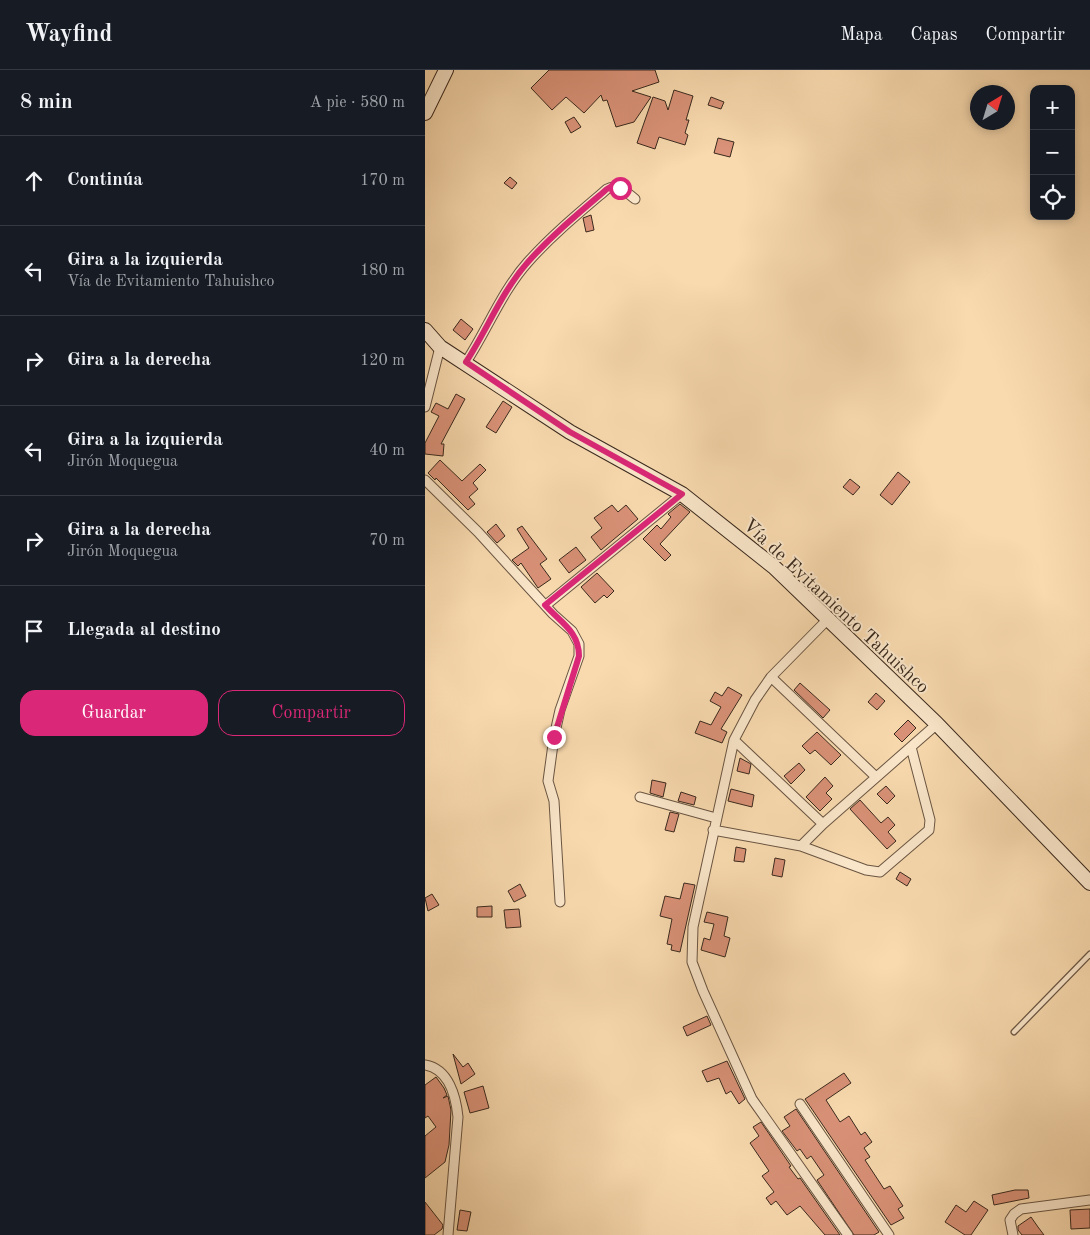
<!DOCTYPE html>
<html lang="es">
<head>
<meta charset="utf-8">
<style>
	body { margin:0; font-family:"Old Standard TT",serif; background:#20242c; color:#f1f3f6 }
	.controls { position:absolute; right:15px; top:15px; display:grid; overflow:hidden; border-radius:10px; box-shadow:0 2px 8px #0003 }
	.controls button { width:45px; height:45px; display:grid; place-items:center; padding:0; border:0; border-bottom:1px solid #363941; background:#171b24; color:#f1f3f6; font:25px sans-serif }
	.compass { position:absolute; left:545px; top:15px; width:45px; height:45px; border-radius:50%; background:#171b24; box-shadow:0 2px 8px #0003; rotate:38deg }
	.stop { position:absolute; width:15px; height:15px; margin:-11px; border:4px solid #db2777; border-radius:50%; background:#fff }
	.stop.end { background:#db2777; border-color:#fff; box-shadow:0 1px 5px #0008 }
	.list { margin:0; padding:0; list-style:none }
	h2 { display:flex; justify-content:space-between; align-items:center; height:65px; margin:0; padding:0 20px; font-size:21px }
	h2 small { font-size:16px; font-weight:400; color:#9ea1a6 }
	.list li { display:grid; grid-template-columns:32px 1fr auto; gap:15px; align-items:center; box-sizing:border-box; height:90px; padding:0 20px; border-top:1px solid #363941 }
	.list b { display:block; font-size:19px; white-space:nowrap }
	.list p { margin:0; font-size:16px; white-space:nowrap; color:#9ea1a6 }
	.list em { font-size:16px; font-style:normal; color:#9ea1a6 }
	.actions { display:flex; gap:10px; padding:15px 20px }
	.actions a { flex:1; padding:11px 0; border:1px solid #db2777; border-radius:15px; text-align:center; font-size:18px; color:#db2777 }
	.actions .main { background:#db2777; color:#fff }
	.icon { flex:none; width:28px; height:28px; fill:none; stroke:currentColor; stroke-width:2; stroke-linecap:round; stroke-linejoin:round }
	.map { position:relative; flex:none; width:665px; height:1165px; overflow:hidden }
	header { display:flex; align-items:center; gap:30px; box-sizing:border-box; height:70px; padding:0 25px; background:#171b24; border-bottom:1px solid #363941 }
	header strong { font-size:24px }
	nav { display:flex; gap:28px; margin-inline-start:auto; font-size:18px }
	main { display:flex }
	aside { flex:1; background:#171b24 }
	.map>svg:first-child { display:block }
</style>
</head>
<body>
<header>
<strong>Wayfind</strong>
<nav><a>Mapa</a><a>Capas</a><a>Compartir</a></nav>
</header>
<main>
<aside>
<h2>8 min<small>A pie · 580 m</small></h2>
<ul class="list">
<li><svg class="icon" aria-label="ahead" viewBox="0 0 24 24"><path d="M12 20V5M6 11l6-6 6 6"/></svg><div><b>Continúa</b></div><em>170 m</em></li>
<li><svg class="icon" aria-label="left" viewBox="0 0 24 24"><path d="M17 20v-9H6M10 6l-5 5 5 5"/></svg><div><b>Gira a la izquierda</b><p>Vía de Evitamiento Tahuishco</p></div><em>180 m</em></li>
<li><svg class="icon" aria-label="right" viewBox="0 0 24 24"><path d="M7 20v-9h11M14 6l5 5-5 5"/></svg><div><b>Gira a la derecha</b></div><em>120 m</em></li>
<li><svg class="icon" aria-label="left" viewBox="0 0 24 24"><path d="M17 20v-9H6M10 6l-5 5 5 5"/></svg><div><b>Gira a la izquierda</b><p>Jirón Moquegua</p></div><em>40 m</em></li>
<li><svg class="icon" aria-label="right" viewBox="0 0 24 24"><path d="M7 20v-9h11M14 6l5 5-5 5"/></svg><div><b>Gira a la derecha</b><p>Jirón Moquegua</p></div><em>70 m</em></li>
<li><svg class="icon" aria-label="arrive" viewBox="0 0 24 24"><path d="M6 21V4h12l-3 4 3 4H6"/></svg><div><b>Llegada al destino</b></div></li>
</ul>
<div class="actions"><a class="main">Guardar</a><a>Compartir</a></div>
</aside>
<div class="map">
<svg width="665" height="1165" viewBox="0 0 665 1165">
	<rect width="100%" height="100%" fill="#f9daaf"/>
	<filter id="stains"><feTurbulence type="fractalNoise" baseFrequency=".004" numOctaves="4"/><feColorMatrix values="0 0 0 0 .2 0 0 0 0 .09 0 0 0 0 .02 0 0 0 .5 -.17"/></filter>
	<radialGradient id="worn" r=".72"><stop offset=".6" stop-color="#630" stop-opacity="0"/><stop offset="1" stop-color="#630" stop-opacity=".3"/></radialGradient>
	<path fill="#da9278" stroke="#39291d" d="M 124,0 L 230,0 L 234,12 L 207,21 L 226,27 L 209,52 L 191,57 L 182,30 L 178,31 L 176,25 L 159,43 L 141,27 L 127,40 L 106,18 Z
		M 249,20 L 268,26 L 261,50 L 264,50 L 260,63 L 263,65 L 260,75 L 234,67 L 230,79 L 212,73 L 228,27 L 240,31 L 243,40 Z
		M 286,27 L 299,32 L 296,39 L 283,35 Z
		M 149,47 L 156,57 L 146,63 L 140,52 Z
		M 293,68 L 309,72 L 305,87 L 289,83 Z
		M 85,107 L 92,113 L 87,119 L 79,113 Z
		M 166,145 L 169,160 L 161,162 L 158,148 Z
		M 36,249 L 48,259 L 40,270 L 28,260 Z
		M 31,324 L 40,329 L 16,374 L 19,374 L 18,386 L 0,384 L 0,373 L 14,346 L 6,342 L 11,333 L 23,339 Z
		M 78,331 L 87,337 L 71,363 L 61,357 Z
		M 15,390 L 37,411 L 55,394 L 61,400 L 48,413 L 53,419 L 44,427 L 50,434 L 43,440 L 11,408 L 10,410 L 3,403 Z
		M 473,402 L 485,412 L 467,435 L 455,425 Z
		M 425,409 L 435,417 L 428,425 L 418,417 Z
		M 255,434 L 265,442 L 235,474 L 246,485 L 240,491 L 218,469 L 232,455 L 236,459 L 246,447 L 243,444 Z
		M 187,435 L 193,442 L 201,435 L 213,449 L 176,480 L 166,467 L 177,458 L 169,448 Z
		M 71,454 L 80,466 L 72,473 L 62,462 Z
		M 97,456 L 122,489 L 115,494 L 126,509 L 113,518 L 96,493 L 93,496 L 87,490 L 104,478 L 92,459 Z
		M 151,477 L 161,490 L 144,503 L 134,490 Z
		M 172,503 L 189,521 L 182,528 L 179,525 L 170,533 L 156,517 Z
		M 375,613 L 405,640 L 398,648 L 369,620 Z
		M 303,617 L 317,625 L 296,659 L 302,662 L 297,673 L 270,663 L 275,651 L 286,655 L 296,637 L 285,631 L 290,622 L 297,626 Z
		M 451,623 L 460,631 L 452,640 L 443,632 Z
		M 483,650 L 491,658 L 477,672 L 469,664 Z
		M 392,662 L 416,685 L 406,695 L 390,680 L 385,684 L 377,676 Z
		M 315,688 L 326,694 L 324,704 L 312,701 Z
		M 374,693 L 380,700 L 366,714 L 359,706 Z
		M 400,707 L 408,716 L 401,723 L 407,729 L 395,741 L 381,727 Z
		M 227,710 L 241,713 L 238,727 L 225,723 Z
		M 461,716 L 470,726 L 462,734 L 452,724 Z
		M 306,719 L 329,725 L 327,737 L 303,731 Z
		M 256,722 L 271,727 L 269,735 L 253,731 Z
		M 435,730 L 456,753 L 463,747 L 470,755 L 463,762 L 471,771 L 462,779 L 425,739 Z
		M 245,742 L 254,744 L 249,762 L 240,760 Z
		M 311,777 L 321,779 L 319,792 L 309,791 Z
		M 350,788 L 360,790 L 357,807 L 347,805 Z
		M 475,802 L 486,809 L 482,816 L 471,809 Z
		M 259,813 L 270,815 L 255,882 L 246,880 L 247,875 L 242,874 L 247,849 L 235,846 L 240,826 L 255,829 Z
		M 95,814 L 101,826 L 89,832 L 83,821 Z
		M 7,824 L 14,835 L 3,841 L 0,828 Z
		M 67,836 L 67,847 L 52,847 L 52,837 Z
		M 94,839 L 96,857 L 81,858 L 79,840 Z
		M 282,842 L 303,847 L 299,866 L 305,868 L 300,887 L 276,880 L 279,868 L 285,870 L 289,854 L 279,852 Z
		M 282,946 L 286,955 L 262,966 L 258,957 Z
		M 28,984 L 38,997 L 43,993 L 50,1004 L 36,1014 Z
		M 302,991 L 320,1029 L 314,1034 L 306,1021 L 301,1024 L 294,1008 L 282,1012 L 277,1001 Z
		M 419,1003 L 426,1013 L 401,1030 L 415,1052 L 424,1046 L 436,1065 L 440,1062 L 447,1072 L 439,1078 L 445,1087 L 440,1090 L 459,1119 L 465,1116 L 478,1136 L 473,1139 L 479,1148 L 466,1155 L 380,1029 Z
		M 11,1007 L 19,1018 L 22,1025 L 18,1028 L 23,1026 L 26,1040 L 24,1075 L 20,1092 L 0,1108 L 0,1066 L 11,1057 L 3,1046 L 0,1048 L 0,1015 Z
		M 58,1016 L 64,1038 L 45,1043 L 39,1022 Z
		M 371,1039 L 454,1162 L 449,1165 L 429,1165 L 392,1110 L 399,1105 L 386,1086 L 382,1089 L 375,1079 L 372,1081 L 357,1061 L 365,1056 L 359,1047 Z
		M 336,1052 L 366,1096 L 364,1097 L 373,1109 L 375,1108 L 415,1165 L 400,1165 L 375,1136 L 362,1145 L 351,1131 L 346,1135 L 341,1128 L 349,1122 L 337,1106 L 344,1101 L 325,1073 L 334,1066 L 328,1057 Z
		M 590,1120 L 603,1120 L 604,1128 L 569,1135 L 567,1125 Z
		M 549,1131 L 563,1140 L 546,1165 L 540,1165 L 520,1152 L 531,1135 L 541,1142 Z
		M 0,1132 L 18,1155 L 17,1159 L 9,1165 L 0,1165 Z
		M 665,1139 L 665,1158 L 646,1159 L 645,1140 Z
		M 35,1140 L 46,1142 L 42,1161 L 32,1160 Z
		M 606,1147 L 613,1157 L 619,1165 L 597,1165 L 593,1160 L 593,1156 Z"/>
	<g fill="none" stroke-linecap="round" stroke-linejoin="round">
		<defs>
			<path id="lane" d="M 589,962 L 665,884"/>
			<path id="street" d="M 41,292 C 62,260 77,221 103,192 C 127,165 155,142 182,119 C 193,113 201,122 210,129
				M 0,337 L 15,277
				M 0,410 L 53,462 L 128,544 L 147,561 L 154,574 L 154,586 L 135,640 L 129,667 L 123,711 L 129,731 L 135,832
				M 121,535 L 257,424
				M 403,549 L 346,607 L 330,630 L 309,670 L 268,857 L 267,892 L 278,921 L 327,1029 L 423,1165
				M 346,607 L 451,707
				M 309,670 L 398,754
				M 215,727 L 291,748
				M 288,760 L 376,776 L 398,754 L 512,654
				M 376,776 L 441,800 L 455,802 L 504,760 L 505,750 L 486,677
				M 0,995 C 24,999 31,1027 33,1047 L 23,1165
				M 375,1034 L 464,1165
				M 588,1165 L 585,1150 L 589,1144 L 596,1139 L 665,1130"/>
			<path id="secondary" d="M 0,43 L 21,0
				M 0,260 L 15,277 L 145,362 L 257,424 L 349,497 L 512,654 L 665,813"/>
		</defs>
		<use href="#lane" stroke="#695542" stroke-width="7"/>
		<use href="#street" stroke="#695542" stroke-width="11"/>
		<use href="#secondary" stroke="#39291d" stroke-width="16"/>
		<use href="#lane" stroke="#fbe7cb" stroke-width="4.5"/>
		<use href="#street" stroke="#fbe7cb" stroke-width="9"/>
		<use href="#secondary" stroke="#fbe7cb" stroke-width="14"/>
	</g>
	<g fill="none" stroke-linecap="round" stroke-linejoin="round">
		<path stroke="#db2777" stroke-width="6" d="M 129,667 L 154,586 C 154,561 135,552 120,535 L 257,424 L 145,362 L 41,292 C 62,260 77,221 103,192 C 127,165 155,142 182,119 L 187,116 L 195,118"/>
	</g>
	<g text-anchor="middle" stroke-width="4" stroke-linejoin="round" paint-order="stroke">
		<g font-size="19" fill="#39291d" stroke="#fbe7cb">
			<text transform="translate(412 535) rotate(43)" y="7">Vía de Evitamiento Tahuishco</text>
		</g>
	</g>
	<rect width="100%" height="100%" filter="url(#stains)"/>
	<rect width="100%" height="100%" fill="url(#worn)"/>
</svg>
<div class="controls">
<button>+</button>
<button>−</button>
<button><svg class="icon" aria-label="locate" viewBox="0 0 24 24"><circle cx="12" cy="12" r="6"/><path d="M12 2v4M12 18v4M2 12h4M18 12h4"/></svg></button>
</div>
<svg class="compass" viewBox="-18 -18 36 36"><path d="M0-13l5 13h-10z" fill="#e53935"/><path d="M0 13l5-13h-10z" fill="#9ea1a6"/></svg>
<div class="stop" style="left:195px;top:118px"></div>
<div class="stop end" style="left:129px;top:667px"></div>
</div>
</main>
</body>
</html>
